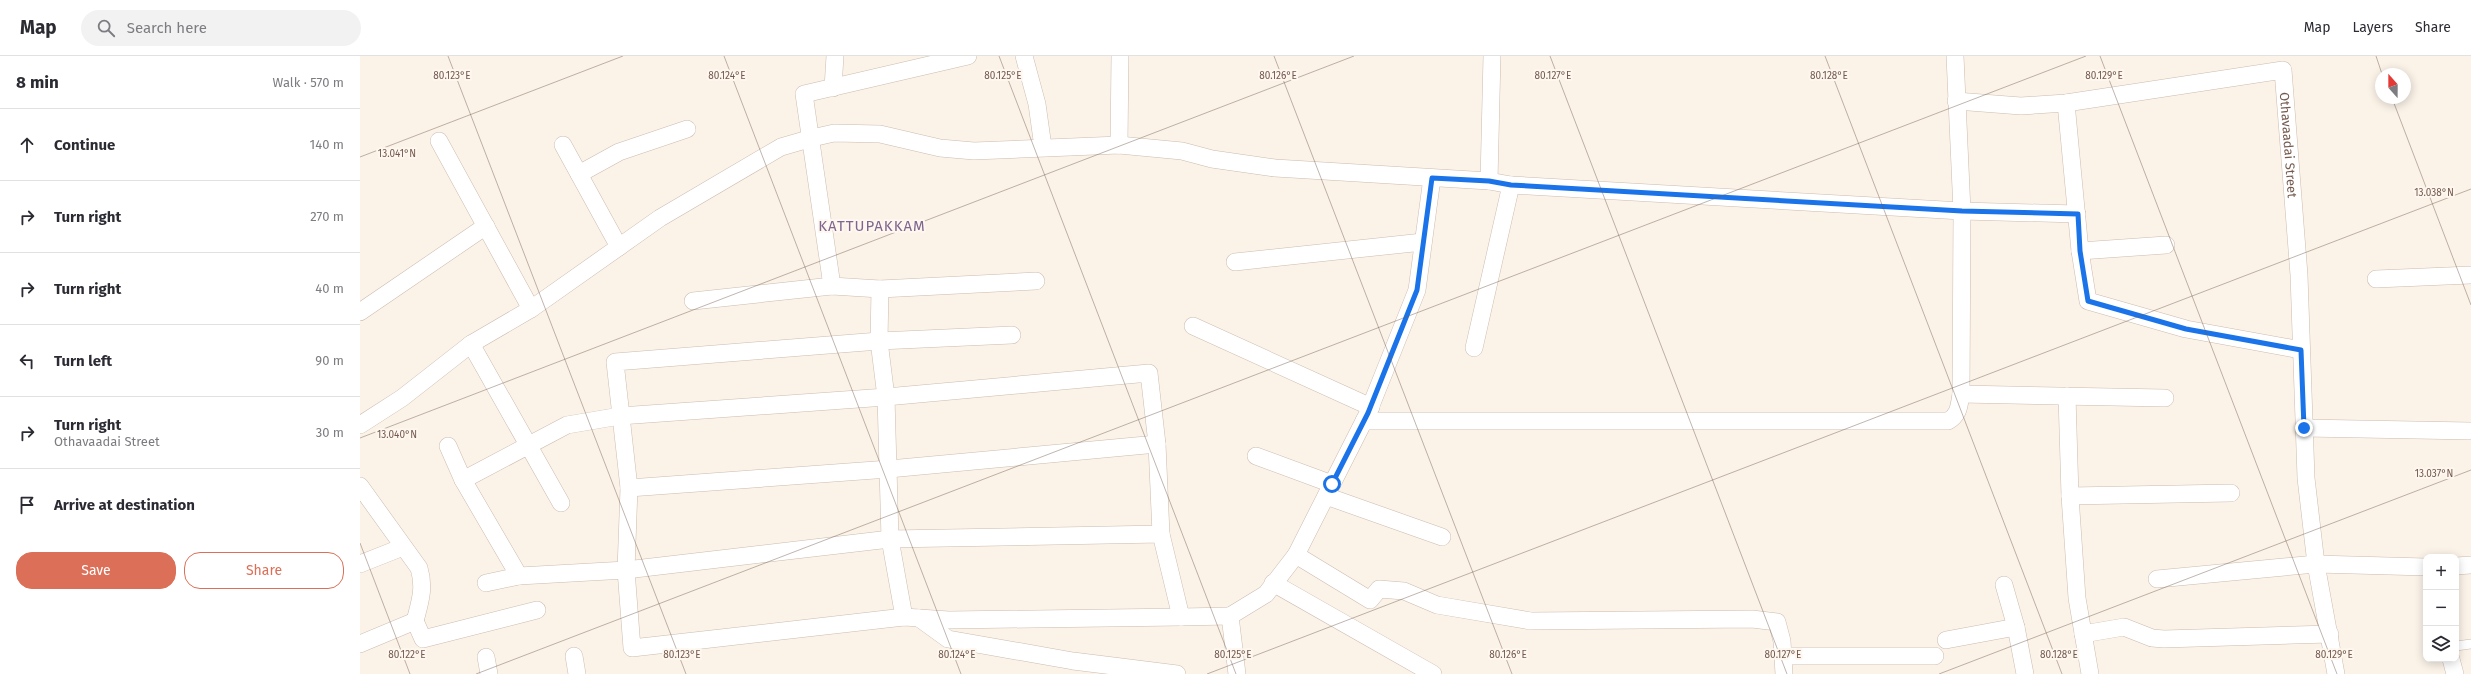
<!DOCTYPE html>
<html lang="en">
<head>
<meta charset="utf-8">
<style>
	body { margin:0; font-family:"Fira Sans",sans-serif; background:#f2f2f3; color:#2b2b33 }
	.controls { position:absolute; right:12px; bottom:12px; display:grid; overflow:hidden; border-radius:8px; box-shadow:0 2px 10px #0003 }
	.controls button { width:36px; height:36px; display:grid; place-items:center; padding:0; border:0; border-bottom:1px solid #e1e1e2; background:#fff; color:#2b2b33; font:20px sans-serif }
	.compass { position:absolute; left:2015px; top:12px; width:36px; height:36px; border-radius:50%; background:#fff; box-shadow:0 2px 10px #0003; rotate:339deg }
	.stop { position:absolute; width:12px; height:12px; margin:-9px; border:3px solid #1a73e8; border-radius:50%; background:#fff }
	.stop.end { background:#1a73e8; border-color:#fff; box-shadow:0 1px 4px #0008 }
	.list { margin:0; padding:0; list-style:none }
	h2 { display:flex; justify-content:space-between; align-items:center; height:52px; margin:0; padding:0 16px; font-size:17px }
	h2 small { font-size:13px; font-weight:400; color:#7c7c81 }
	.list li { display:grid; grid-template-columns:26px 1fr auto; gap:12px; align-items:center; box-sizing:border-box; height:72px; padding:0 16px; border-top:1px solid #e1e1e2 }
	.list b { display:block; font-size:15px; white-space:nowrap }
	.list p { margin:0; font-size:13px; white-space:nowrap; color:#7c7c81 }
	.list em { font-size:13px; font-style:normal; color:#7c7c81 }
	.actions { display:flex; gap:8px; padding:12px 16px }
	.actions a { flex:1; padding:9px 0; border:1px solid #dc6f57; border-radius:16px; text-align:center; font-size:14px; color:#dc6f57 }
	.actions .main { background:#dc6f57; color:#fff }
	.icon { flex:none; width:22px; height:22px; fill:none; stroke:currentColor; stroke-width:2; stroke-linecap:round; stroke-linejoin:round }
	.map { position:relative; flex:none; width:2111px; height:618px; overflow:hidden }
	header { display:flex; align-items:center; gap:24px; box-sizing:border-box; height:56px; padding:0 20px; background:#fff; border-bottom:1px solid #e1e1e2 }
	header strong { font-size:19px }
	nav { display:flex; gap:22px; margin-inline-start:auto; font-size:14px }
	.search { width:280px; height:36px; background:#f2f2f3; display:flex; align-items:center; gap:10px; box-sizing:border-box; padding:0 14px; border-radius:22px; color:#7c7c81; font-size:15px }
	main { display:flex }
	aside { flex:1; background:#fff }
	.map>svg:first-child { display:block }
</style>
</head>
<body>
<header>
<strong>Map</strong>
<div class="search"><svg class="icon" aria-label="search" viewBox="0 0 24 24"><circle cx="10" cy="10" r="6"/><path d="M15 15l6 6"/></svg>Search here</div>
<nav><a>Map</a><a>Layers</a><a>Share</a></nav>
</header>
<main>
<aside>
<h2>8 min<small>Walk · 570 m</small></h2>
<ul class="list">
<li><svg class="icon" aria-label="ahead" viewBox="0 0 24 24"><path d="M12 20V5M6 11l6-6 6 6"/></svg><div><b>Continue</b></div><em>140 m</em></li>
<li><svg class="icon" aria-label="right" viewBox="0 0 24 24"><path d="M7 20v-9h11M14 6l5 5-5 5"/></svg><div><b>Turn right</b></div><em>270 m</em></li>
<li><svg class="icon" aria-label="right" viewBox="0 0 24 24"><path d="M7 20v-9h11M14 6l5 5-5 5"/></svg><div><b>Turn right</b></div><em>40 m</em></li>
<li><svg class="icon" aria-label="left" viewBox="0 0 24 24"><path d="M17 20v-9H6M10 6l-5 5 5 5"/></svg><div><b>Turn left</b></div><em>90 m</em></li>
<li><svg class="icon" aria-label="right" viewBox="0 0 24 24"><path d="M7 20v-9h11M14 6l5 5-5 5"/></svg><div><b>Turn right</b><p>Othavaadai Street</p></div><em>30 m</em></li>
<li><svg class="icon" aria-label="arrive" viewBox="0 0 24 24"><path d="M6 21V4h12l-3 4 3 4H6"/></svg><div><b>Arrive at destination</b></div></li>
</ul>
<div class="actions"><a class="main">Save</a><a>Share</a></div>
</aside>
<div class="map">
<svg width="2111" height="618" viewBox="0 0 2111 618">
	<rect width="100%" height="100%" fill="#fbf3e8"/>
	<g fill="none" stroke-linecap="round" stroke-linejoin="round">
		<defs>
			<path id="service" d="M 2096,590 L 2111,588"/>
			<g id="minor">
				<path d="M 664,0 L 677,48 L 683,91"/>
				<path d="M 1595,0 L 1602,155 L 1601,338 L 1805,342"/>
				<path d="M 473,32 L 475,0"/>
				<path id="s1" d="M 1596,45 L 1661,50 L 1706,47 L 1923,14 L 1939,219 L 1946,422 L 1956,508 L 1976,618"/>
				<path d="M 1706,47 L 1720,195 L 1806,189"/>
				<path d="M 79,85 L 171,253"/>
				<path d="M 203,89 L 259,191"/>
				<path d="M 759,89 L 760,0"/>
				<path d="M 219,118 L 259,96 L 327,73"/>
				<path d="M 1129,125 L 1132,0"/>
				<path d="M 1720,195 L 1728,245 L 1826,273 L 1941,294"/>
				<path d="M 875,206 L 1063,186"/>
				<path d="M 2016,223 L 2111,219"/>
				<path d="M 472,230 L 444,38 L 608,0"/>
				<path d="M 520,233 L 519,285 L 526,341 L 530,483 L 544,561"/>
				<path d="M 333,245 L 472,230 L 520,233 L 676,225"/>
				<path d="M 0,256 L 126,170"/>
				<path d="M 833,270 L 1011,351"/>
				<path d="M 652,279 L 519,285 L 255,306 L 269,432 L 266,514 L 272,592 L 544,561 L 589,564 L 821,561"/>
				<path d="M 111,288 L 201,447"/>
				<path d="M 1114,292 L 1151,129"/>
				<path d="M 1707,340 L 1710,440 L 1717,542 L 1730,618"/>
				<path d="M 1004,365 L 1588,365 C 1599,359 1599,350 1601,338"/>
				<path d="M 0,369 L 42,342 L 111,288 L 171,253 L 300,162 L 421,91 L 452,82 L 474,77 L 520,78 L 580,92 L 614,95 L 759,89 L 822,95 L 852,103 L 915,112 L 1129,125 L 1151,129 L 1602,155 L 1717,158"/>
				<path d="M 1944,372 L 2111,375"/>
				<path d="M 88,390 L 103,424 L 159,520"/>
				<path d="M 896,400 L 972,428"/>
				<path d="M 103,424 L 207,369 L 260,360 L 526,341 L 789,317 L 797,388 L 801,478"/>
				<path d="M 0,430 L 59,512 C 65,532 60,546 55,565"/>
				<path d="M 269,432 L 529,413 L 797,388"/>
				<path d="M 966,440 L 1082,481"/>
				<path d="M 1710,440 L 1871,437"/>
				<path d="M 936,499 L 1010,544 L 1019,533 L 1044,535 L 1077,549 L 1171,565 L 1392,563 L 1417,566 L 1422,585 L 1424,618"/>
				<path d="M 0,508 L 43,491"/>
				<path d="M 2096,510 L 2111,509"/>
				<path d="M 1797,523 L 1956,508 L 2066,511"/>
				<path d="M 126,527 L 159,520 L 266,514 L 530,483 L 801,478 L 821,561 L 870,560"/>
				<path d="M 913,527 L 1073,618"/>
				<path d="M 1644,529 L 1656,571 L 1665,618"/>
				<path d="M 559,562 L 588,583 L 713,605 L 817,618"/>
				<path d="M 1723,578 L 1764,571 L 1792,582 L 1804,583 L 1970,578"/>
				<path d="M 1586,584 L 1656,571"/>
				<path d="M 0,588 L 55,565 L 63,583 L 177,554"/>
				<path d="M 214,600 L 217,618"/>
				<path d="M 1423,600 L 1575,600"/>
				<path d="M 126,601 L 129,618"/>
				<path d="M 2091,603 L 2095,618"/>
				<path d="M 877,618 L 870,560 L 906,538 L 936,499 L 1008,357 L 1057,234 L 1072,122"/>
			</g>
		</defs>
		<use href="#service" stroke="#ccbbaf" stroke-width="10"/>
		<use href="#minor" stroke="#ccbbaf" stroke-width="18"/>
		<use href="#service" stroke="#fff" stroke-width="9"/>
		<use href="#minor" stroke="#fff" stroke-width="17"/>
	</g>
	<g fill="none" stroke-linecap="round" stroke-linejoin="round">
		<path stroke="#1a73e8" stroke-width="5" d="M 972,428 L 1008,357 L 1057,234 L 1072,122 L 1129,125 L 1151,129 L 1602,155 L 1718,158 L 1720,195 L 1728,245 L 1826,273 L 1941,294 L 1944,372"/>
	</g>
	<path fill="none" stroke="#745a4e" stroke-width="1" stroke-opacity="0.45" d="M 88,0 L 326,618M 364,0 L 601,618M 639,0 L 876,618M 914,0 L 1152,618M 1190,0 L 1427,618M 1465,0 L 1702,618M 1740,0 L 1977,618M 2016,0 L 2022,18M 2032,42 L 2111,249M 0,101 L 263,0M 0,382 L 994,0M 0,487 L 50,618M 116,618 L 1726,0M 847,618 L 2111,133M 1579,618 L 2111,414"/>
	<g text-anchor="middle" stroke-width="4" stroke-linejoin="round" paint-order="stroke">
		<g font-size="13" fill="#745a4e" stroke="#fef7ef">
			<text dy="5" stroke="none"><textPath href="#s1" startOffset="405">Othavaadai Street</textPath></text>
		</g>
		<g font-size="15" letter-spacing="1" fill="#80668f" stroke="#fef7ef">
			<text x="512" y="175">KATTUPAKKAM</text>
		</g>
	</g>
	<g font-size="10" text-anchor="middle" fill="#745a4e" stroke="#fef7ef" stroke-width="4" stroke-linejoin="round" paint-order="stroke">
		<text x="92" y="23">80.123°E</text>
		<text x="367" y="23">80.124°E</text>
		<text x="643" y="23">80.125°E</text>
		<text x="918" y="23">80.126°E</text>
		<text x="1193" y="23">80.127°E</text>
		<text x="1469" y="23">80.128°E</text>
		<text x="1744" y="23">80.129°E</text>
		<text x="37" y="101">13.041°N</text>
		<text x="2074" y="140">13.038°N</text>
		<text x="37" y="382">13.040°N</text>
		<text x="2074" y="421">13.037°N</text>
		<text x="47" y="602">80.122°E</text>
		<text x="322" y="602">80.123°E</text>
		<text x="597" y="602">80.124°E</text>
		<text x="873" y="602">80.125°E</text>
		<text x="1148" y="602">80.126°E</text>
		<text x="1423" y="602">80.127°E</text>
		<text x="1699" y="602">80.128°E</text>
		<text x="1974" y="602">80.129°E</text>
	</g>
</svg>
<div class="controls">
<button>+</button>
<button>−</button>
<button><svg class="icon" aria-label="layers" viewBox="0 0 24 24"><path d="M12 4l9 5-9 5-9-5zM3 14l9 5 9-5"/></svg></button>
</div>
<svg class="compass" viewBox="-18 -18 36 36"><path d="M0-13l5 13h-10z" fill="#e53935"/><path d="M0 13l5-13h-10z" fill="#7c7c81"/></svg>
<div class="stop" style="left:972px;top:428px"></div>
<div class="stop end" style="left:1944px;top:372px"></div>
</div>
</main>
</body>
</html>
